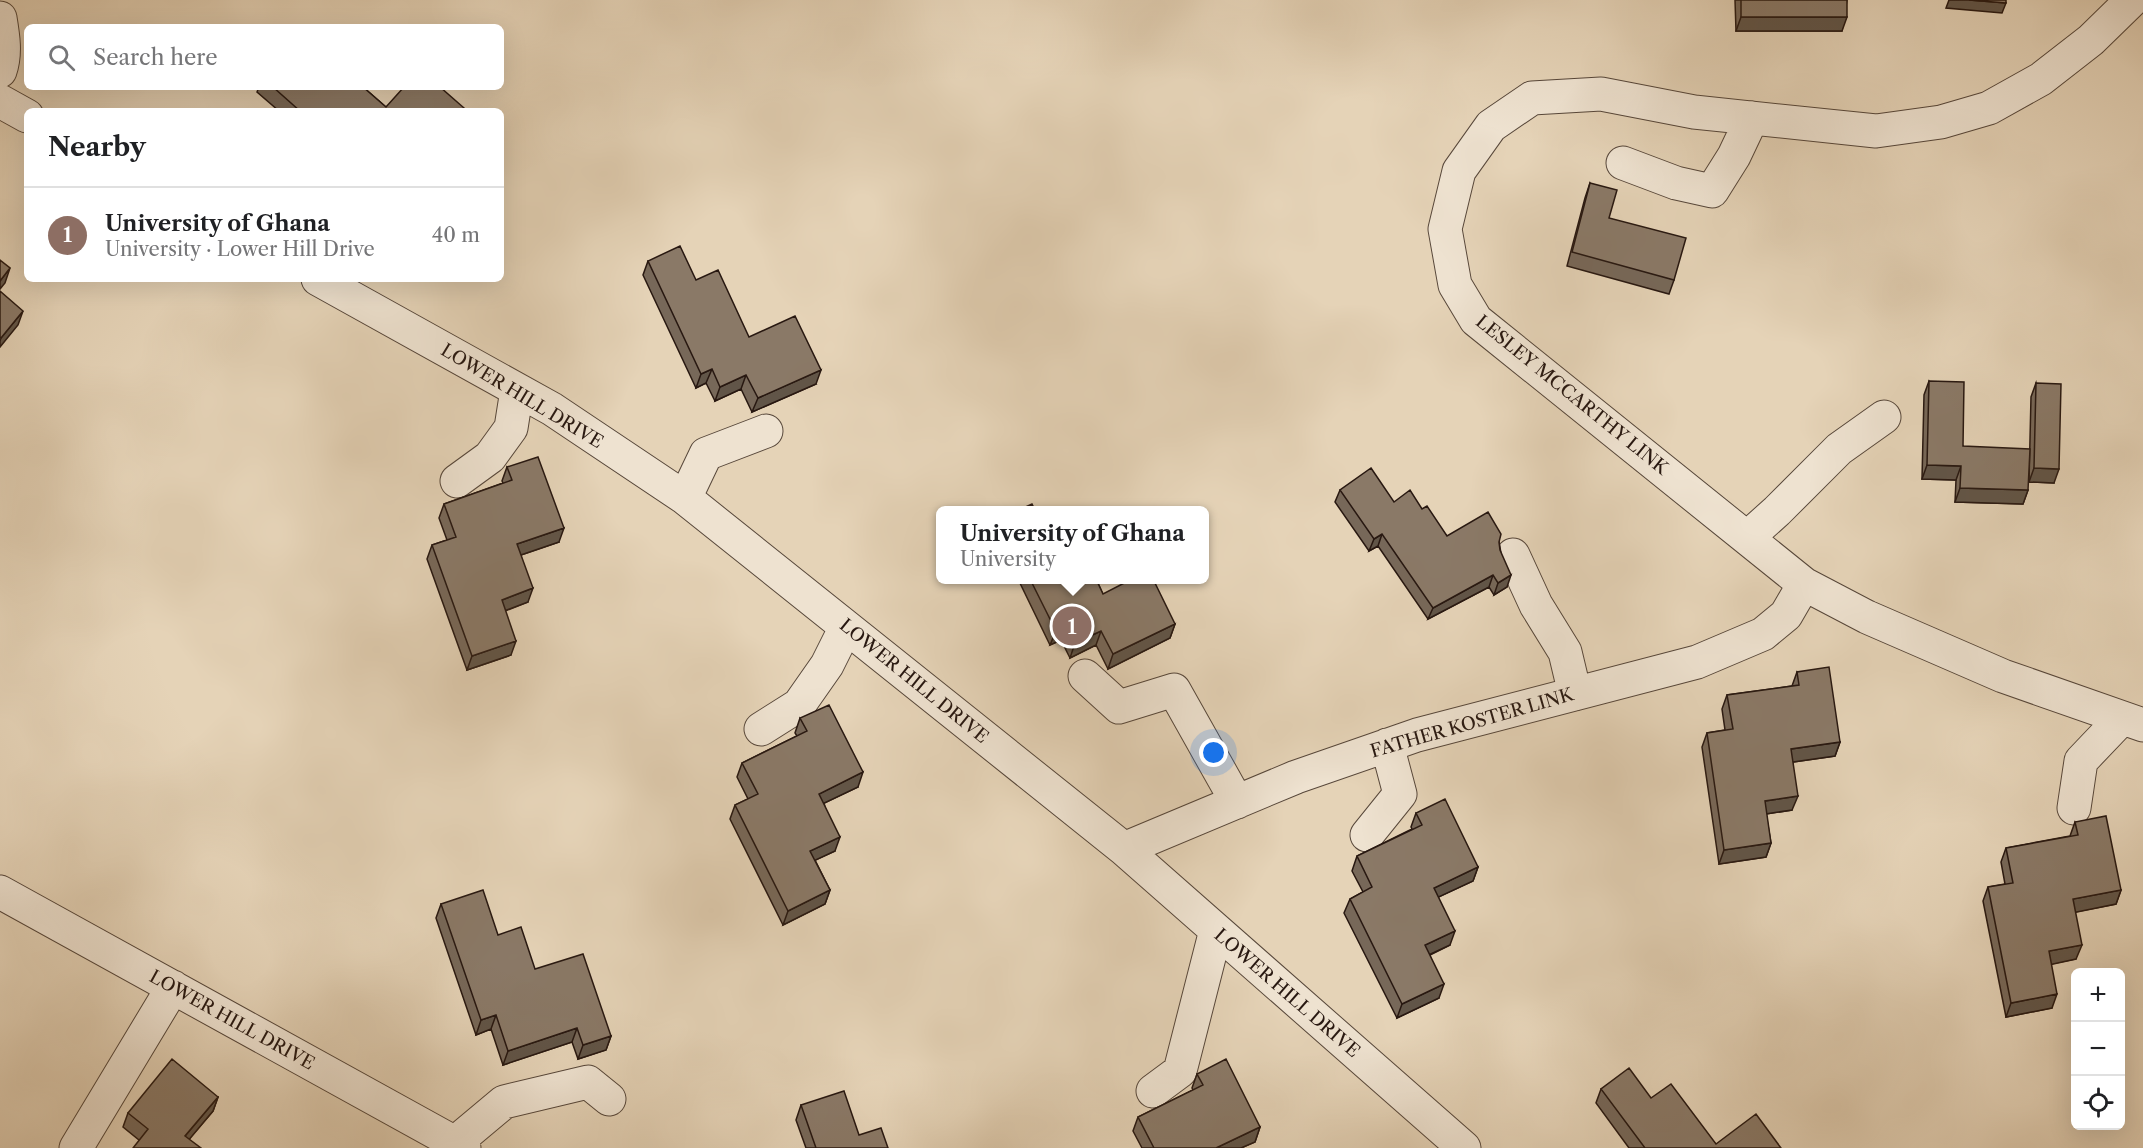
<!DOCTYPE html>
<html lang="en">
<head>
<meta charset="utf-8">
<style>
	body { margin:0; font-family:"Libre Caslon Text",serif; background:#f2f2f2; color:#202124 }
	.controls { position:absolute; right:18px; bottom:18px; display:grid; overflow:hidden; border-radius:9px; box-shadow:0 6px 24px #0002 }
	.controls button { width:54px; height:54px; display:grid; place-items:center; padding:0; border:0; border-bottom:2px solid #e0e0e0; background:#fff; color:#202124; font:30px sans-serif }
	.you { position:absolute; left:1214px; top:753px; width:21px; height:21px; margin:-15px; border:4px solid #fff; border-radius:50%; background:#1a73e8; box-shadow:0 0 0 9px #1a73e833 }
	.badge { display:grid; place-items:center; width:39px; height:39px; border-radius:50%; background:#7c3aed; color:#fff; font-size:20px; font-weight:700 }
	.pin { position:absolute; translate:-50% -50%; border:3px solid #fff; box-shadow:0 2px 6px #0006 }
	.popup { position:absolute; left:936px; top:506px; width:273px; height:78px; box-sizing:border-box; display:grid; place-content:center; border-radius:9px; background:#fff; filter:drop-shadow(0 2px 4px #0005); font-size:20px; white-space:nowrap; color:#757577 }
	.popup b { font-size:22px; color:#202124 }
	.popup::after { content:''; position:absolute; left:50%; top:100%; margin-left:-12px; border:12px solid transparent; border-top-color:#fff }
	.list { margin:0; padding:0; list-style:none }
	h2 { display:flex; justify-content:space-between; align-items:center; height:78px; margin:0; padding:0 24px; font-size:26px }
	h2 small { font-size:20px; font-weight:400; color:#757577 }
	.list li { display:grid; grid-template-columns:39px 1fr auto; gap:18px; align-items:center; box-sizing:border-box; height:96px; padding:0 24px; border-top:2px solid #e0e0e0 }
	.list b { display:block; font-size:22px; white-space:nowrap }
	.list p { margin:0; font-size:20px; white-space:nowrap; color:#757577 }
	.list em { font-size:20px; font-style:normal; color:#757577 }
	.icon { flex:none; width:33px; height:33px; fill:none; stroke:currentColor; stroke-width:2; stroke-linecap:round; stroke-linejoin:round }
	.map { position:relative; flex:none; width:2143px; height:1148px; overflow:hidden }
	.search { position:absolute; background:#fff; box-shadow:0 6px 24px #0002; left:24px; top:24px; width:480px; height:66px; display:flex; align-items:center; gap:15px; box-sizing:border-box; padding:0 21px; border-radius:9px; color:#757577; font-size:22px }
	.panel { position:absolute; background:#fff; box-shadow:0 6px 24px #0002; left:24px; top:108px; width:480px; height:174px; border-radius:9px }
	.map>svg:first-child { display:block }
</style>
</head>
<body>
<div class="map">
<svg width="2143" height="1148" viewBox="0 0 2143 1148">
	<rect width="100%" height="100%" fill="#e5d3b7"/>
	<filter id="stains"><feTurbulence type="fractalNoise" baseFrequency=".00333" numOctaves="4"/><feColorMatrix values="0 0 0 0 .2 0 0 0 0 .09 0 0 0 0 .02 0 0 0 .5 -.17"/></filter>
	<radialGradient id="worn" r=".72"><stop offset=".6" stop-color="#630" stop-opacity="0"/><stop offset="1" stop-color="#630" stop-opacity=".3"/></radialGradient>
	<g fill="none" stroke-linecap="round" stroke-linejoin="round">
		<defs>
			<path id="minor" d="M 2132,0 L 2091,40 L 2041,79 L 1989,108 L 1941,122 L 1876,131 L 1694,112 L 1601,94 L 1532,98 L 1491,126 L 1459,171 L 1445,229 L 1455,285 L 1476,320 L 1804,584 L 1867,617 L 2003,676 L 2143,725
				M 0,18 C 3,36 6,54 0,71
				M 0,101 L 27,116
				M 1623,163 L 1676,183 L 1712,191 L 1734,156 L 1752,118
				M 318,279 L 552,409 L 685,498 L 1124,849 L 1464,1148
				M 457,481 L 490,457 L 511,428 L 517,390
				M 685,498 L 706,454 L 766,431
				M 1747,538 L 1777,511 L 1839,449 L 1884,417
				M 1513,555 L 1536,605 L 1565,652 L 1575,694
				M 1085,676 L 1119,707 L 1174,690 L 1237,802
				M 761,729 L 799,705 L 827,665 L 846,627
				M 2074,808 L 2081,761 L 2122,718
				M 1367,835 L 1400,794 L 1387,745
				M 1124,849 L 1296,777 L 1417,735 L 1697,662 L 1763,634 L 1786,615 L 1804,584
				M 0,892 L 464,1148
				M 1153,1091 L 1180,1071 L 1216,930
				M 455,1143 L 504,1102 L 588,1082 L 609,1099
				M 76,1148 L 173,987"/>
		</defs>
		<use href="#minor" stroke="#57473a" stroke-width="35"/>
		<use href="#minor" stroke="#eee2d0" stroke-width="33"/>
	</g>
	<path fill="#776859" stroke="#281811" stroke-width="1.5" d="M 1735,0 L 1847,0 L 1842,31 L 1736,31 Z
		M 259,87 L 363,87 L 386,107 L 463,111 L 279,111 L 257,92 Z
		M 1590,183 L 1609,218 L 1674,280 L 1669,294 L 1567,266 L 1585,198 Z
		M 648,261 L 696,280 L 749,337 L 816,384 L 752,412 L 741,389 L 715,401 L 706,383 L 696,388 L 643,275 Z
		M 1929,381 L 1963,446 L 2028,490 L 2023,504 L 1955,502 L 1956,480 L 1922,479 L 1924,395 Z
		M 2036,383 L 2054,483 L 2029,482 L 2031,397 Z
		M 507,467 L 559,542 L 521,555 L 528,602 L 505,611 L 511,655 L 467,670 L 427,559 L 432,545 L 447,540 L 439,518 L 444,504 L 503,483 L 502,481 Z
		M 1340,490 L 1422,509 L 1447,536 L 1499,542 L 1507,587 L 1494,595 L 1489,587 L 1428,619 L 1378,546 L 1369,551 L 1335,502 Z
		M 1018,579 L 1096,579 L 1103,594 L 1175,624 L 1170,638 L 1108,669 L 1096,645 L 1070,658 L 1061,640 L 1050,645 Z
		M 1797,672 L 1840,742 L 1835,756 L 1793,762 L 1792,810 L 1766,814 L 1771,843 L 1766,857 L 1719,864 L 1702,747 L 1707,733 L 1725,730 L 1722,709 L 1727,695 L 1792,686 Z
		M 800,718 L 858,787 L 824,803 L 835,851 L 815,860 L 830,890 L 825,904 L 783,925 L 730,819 L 735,805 L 748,799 L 737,777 L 742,763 L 797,736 L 795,733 Z
		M 1416,813 L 1478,867 L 1473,881 L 1438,897 L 1450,945 L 1430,955 L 1439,998 L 1397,1018 L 1344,913 L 1350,899 L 1363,892 L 1352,871 L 1357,856 L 1412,829 L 1411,827 Z
		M 2075,822 L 2121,890 L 2116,904 L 2075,912 L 2076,959 L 2051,964 L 2052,1008 L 2006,1017 L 1983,901 L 1988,887 L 2005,884 L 2001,862 L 2006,848 L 2070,836 Z
		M 441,904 L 498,935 L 535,969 L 611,1036 L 606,1050 L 578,1059 L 572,1042 L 503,1065 L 491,1029 L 476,1035 L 436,918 Z
		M 1197,1074 L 1260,1127 L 1255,1142 L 1241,1148 L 1142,1148 L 1133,1131 L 1138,1117 L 1193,1090 L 1192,1088 Z
		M 1601,1089 L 1651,1098 L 1716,1144 L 1781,1148 L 1629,1148 L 1596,1103 Z
		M 218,1097 L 213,1111 L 189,1139 L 139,1140 L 123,1127 L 128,1113 Z
		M 801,1105 L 859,1135 L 888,1148 L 806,1148 L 796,1120 Z"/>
	<path fill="#615548" stroke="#281811" stroke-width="1.5" d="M 1949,0 L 1969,0 L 2006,3 L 2002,13 L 1946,8 Z
		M 1741,17 L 1847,17 L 1842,31 L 1736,31 Z
		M 10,268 L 5,283 L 0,289 L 0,281 Z
		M 23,311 L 18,325 L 0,347 L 0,341 L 1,338 Z
		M 712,369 L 706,383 L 696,388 L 701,374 Z
		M 821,370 L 816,384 L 752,412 L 758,398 Z
		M 746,375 L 741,389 L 715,401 L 720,387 Z
		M 1927,465 L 1961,466 L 1956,480 L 1922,479 Z
		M 2034,468 L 2059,469 L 2054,483 L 2029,482 Z
		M 1960,488 L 2028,490 L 2023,504 L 1955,502 Z
		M 564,528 L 559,542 L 512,558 L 517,544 Z
		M 1382,534 L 1378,546 L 1369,551 L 1374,539 Z
		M 1493,575 L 1489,587 L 1428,619 L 1433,608 Z
		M 1511,575 L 1507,587 L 1494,595 L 1498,583 Z
		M 533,588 L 528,602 L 496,614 L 502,600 Z
		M 1175,624 L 1170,638 L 1108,669 L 1113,654 Z
		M 1066,626 L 1061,640 L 1050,645 L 1056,631 Z
		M 1101,631 L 1096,645 L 1070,658 L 1075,643 Z
		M 516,641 L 511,655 L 467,670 L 472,656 Z
		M 1840,742 L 1835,756 L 1786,763 L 1791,749 Z
		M 863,772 L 858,787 L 814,808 L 819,794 Z
		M 1798,796 L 1792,810 L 1759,815 L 1765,801 Z
		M 840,837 L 835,851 L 805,865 L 810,851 Z
		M 1771,843 L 1766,857 L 1719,864 L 1724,850 Z
		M 1478,867 L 1473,881 L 1428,902 L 1434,888 Z
		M 830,890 L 825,904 L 783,925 L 788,911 Z
		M 2121,890 L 2116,904 L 2067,914 L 2073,899 Z
		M 1455,931 L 1450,945 L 1420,959 L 1425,945 Z
		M 2082,945 L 2076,959 L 2044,966 L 2049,951 Z
		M 1444,984 L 1439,998 L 1397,1018 L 1402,1004 Z
		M 2057,994 L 2052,1008 L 2006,1017 L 2011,1003 Z
		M 496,1015 L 491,1029 L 476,1035 L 481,1020 Z
		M 577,1028 L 572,1042 L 503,1065 L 508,1051 Z
		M 611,1036 L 606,1050 L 578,1059 L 583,1045 Z
		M 218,1097 L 213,1111 L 182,1148 L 185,1136 Z
		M 1260,1127 L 1255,1142 L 1241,1148 L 1216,1148 Z"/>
	<path fill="#8a7967" stroke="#281811" stroke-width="1.5" d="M 1741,0 L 1847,0 L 1847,17 L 1741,17 Z
		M 1969,0 L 2006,0 L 2006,3 Z
		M 273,87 L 363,87 L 386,107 L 404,87 L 440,87 L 464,108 L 461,111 L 300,111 Z
		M 1590,183 L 1617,190 L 1609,218 L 1686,238 L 1674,280 L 1572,252 Z
		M 680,246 L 696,280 L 718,270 L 749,337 L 795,316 L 821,370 L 758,398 L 746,375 L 720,387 L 712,369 L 701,374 L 648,261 Z
		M 0,260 L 10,268 L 0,281 Z
		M 0,291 L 23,311 L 1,338 L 0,337 Z
		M 1929,381 L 1964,382 L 1963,446 L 2030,449 L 2028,490 L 1960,488 L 1961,466 L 1927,465 Z
		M 2036,383 L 2061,384 L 2059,469 L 2034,468 Z
		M 538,457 L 564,528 L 517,544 L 533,588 L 502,600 L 516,641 L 472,656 L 432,545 L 456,537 L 444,504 L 512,480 L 507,467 Z
		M 1371,468 L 1394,502 L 1410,490 L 1422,509 L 1427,506 L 1447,536 L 1488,512 L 1501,534 L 1499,542 L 1500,550 L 1511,575 L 1498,583 L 1493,575 L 1433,608 L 1382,534 L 1374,539 L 1340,490 Z
		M 1032,504 L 1035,510 L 1019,510 Z
		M 1030,579 L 1096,579 L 1103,594 L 1132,579 L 1153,579 L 1175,624 L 1113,654 L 1101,631 L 1075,643 L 1066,626 L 1056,631 Z
		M 1829,667 L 1840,742 L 1791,749 L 1798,796 L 1765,801 L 1771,843 L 1724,850 L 1707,733 L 1733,729 L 1727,695 L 1799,685 L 1797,672 Z
		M 829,705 L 863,772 L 819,794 L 840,837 L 810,851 L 830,890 L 788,911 L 735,805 L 758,794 L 742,763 L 807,731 L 800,718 Z
		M 1445,799 L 1478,867 L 1434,888 L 1455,931 L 1425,945 L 1444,984 L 1402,1004 L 1350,899 L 1372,887 L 1357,856 L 1422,825 L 1416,813 Z
		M 2106,816 L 2121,890 L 2073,899 L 2082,945 L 2049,951 L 2057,994 L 2011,1003 L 1988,887 L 2013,883 L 2006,848 L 2078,835 L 2075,822 Z
		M 483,890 L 498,935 L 521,927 L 535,969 L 583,954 L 611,1036 L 583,1045 L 577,1028 L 508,1051 L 496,1015 L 481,1020 L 441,904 Z
		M 172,1059 L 218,1097 L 185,1136 L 201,1148 L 133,1148 L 148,1129 L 128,1113 Z
		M 1226,1059 L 1260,1127 L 1216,1148 L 1154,1148 L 1138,1117 L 1203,1085 L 1197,1074 Z
		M 1629,1068 L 1651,1098 L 1671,1084 L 1716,1144 L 1756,1114 L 1781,1148 L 1645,1148 L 1601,1089 Z
		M 844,1091 L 859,1135 L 881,1128 L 888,1148 L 816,1148 L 801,1105 Z"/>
	<g text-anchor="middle" stroke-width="6" stroke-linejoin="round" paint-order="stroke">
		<g font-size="18" fill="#281811" stroke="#eee2d0">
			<text transform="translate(1572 395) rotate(39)" y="6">LESLEY MCCARTHY LINK</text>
			<text transform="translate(522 396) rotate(31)" y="6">LOWER HILL DRIVE</text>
			<text transform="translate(914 681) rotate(39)" y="6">LOWER HILL DRIVE</text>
			<text transform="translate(1472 723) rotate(-16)" y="6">FATHER KOSTER LINK</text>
			<text transform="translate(1287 993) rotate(41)" y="6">LOWER HILL DRIVE</text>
			<text transform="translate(232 1020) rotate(29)" y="6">LOWER HILL DRIVE</text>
		</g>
	</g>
	<rect width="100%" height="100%" filter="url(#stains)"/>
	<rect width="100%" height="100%" fill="url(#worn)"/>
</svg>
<div class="controls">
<button>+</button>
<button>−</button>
<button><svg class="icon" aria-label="locate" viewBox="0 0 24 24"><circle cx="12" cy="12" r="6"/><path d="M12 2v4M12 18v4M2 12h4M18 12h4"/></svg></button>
</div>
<div class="you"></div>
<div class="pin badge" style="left:1072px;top:626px;background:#8d6e63">1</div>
<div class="popup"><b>University of Ghana</b>University</div>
<div class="search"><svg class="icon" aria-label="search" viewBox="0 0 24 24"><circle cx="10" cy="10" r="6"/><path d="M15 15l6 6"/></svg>Search here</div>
<section class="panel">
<h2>Nearby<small></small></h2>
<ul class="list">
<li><span class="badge" style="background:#8d6e63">1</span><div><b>University of Ghana</b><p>University · Lower Hill Drive</p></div><em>40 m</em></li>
</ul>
</section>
</div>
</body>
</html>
